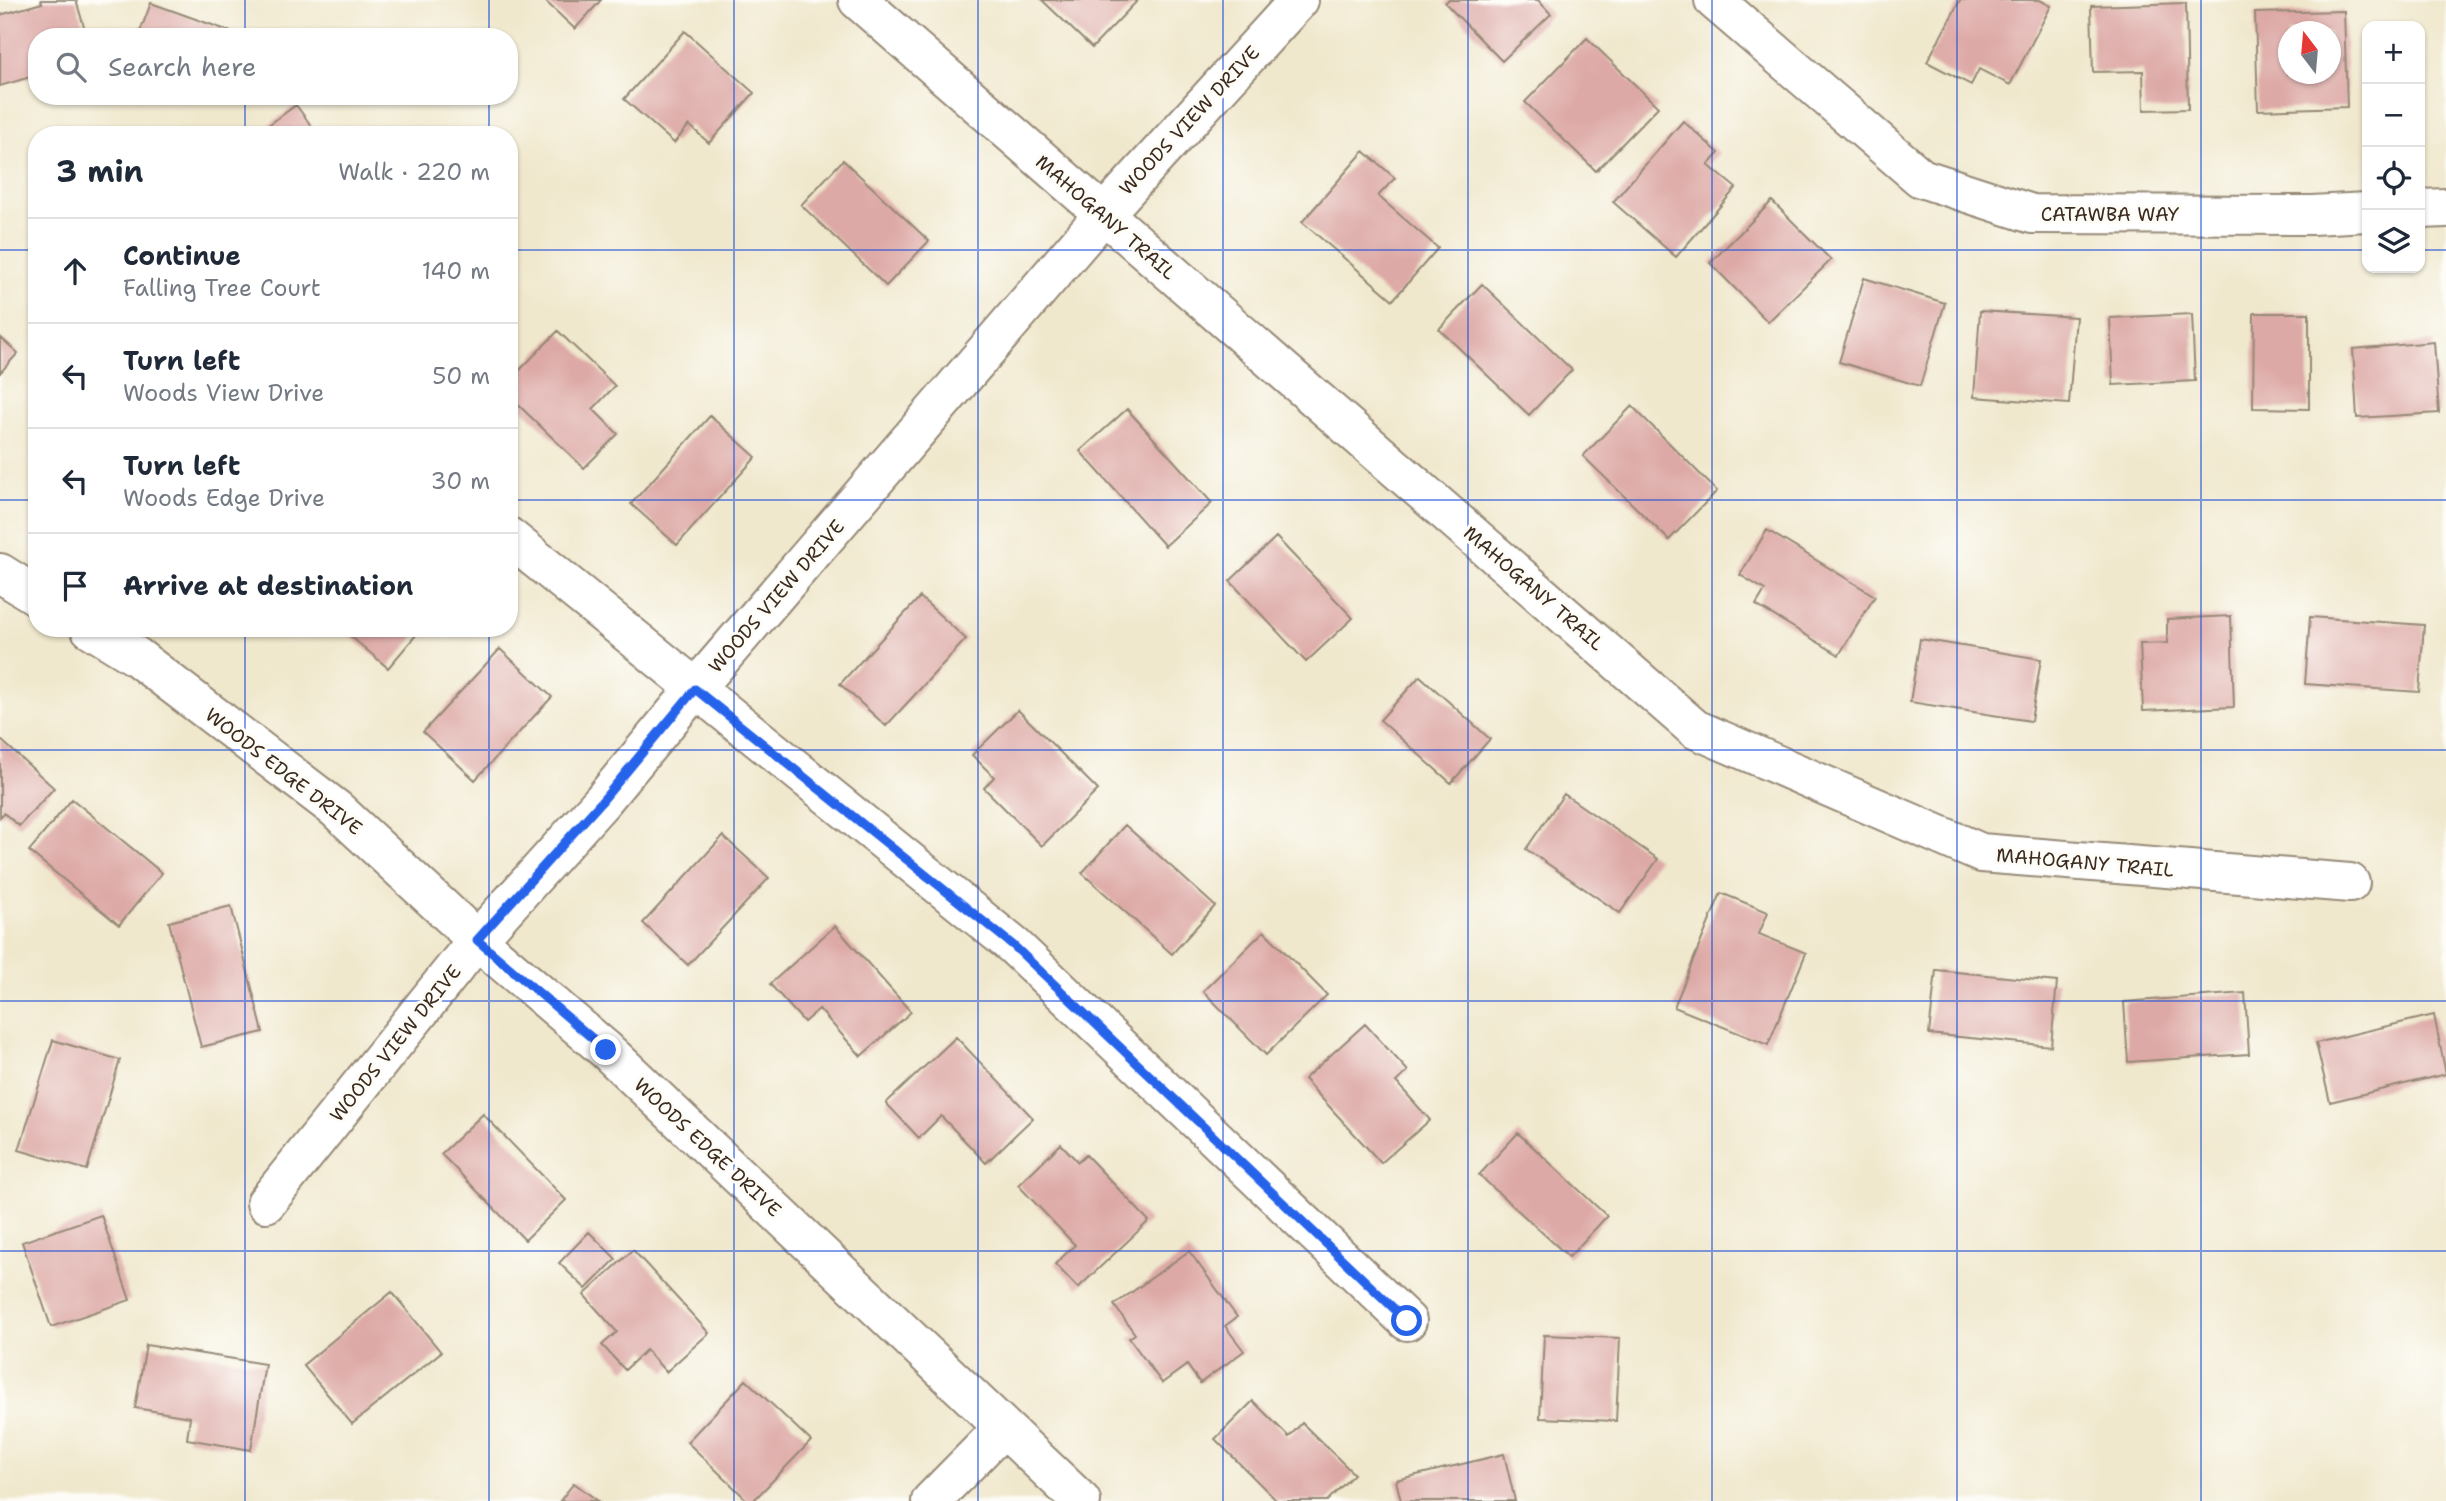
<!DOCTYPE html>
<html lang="en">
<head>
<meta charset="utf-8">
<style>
	body { margin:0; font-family:"Shantell Sans",sans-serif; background:#f2f2f3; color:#1f2937 }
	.controls { position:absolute; right:21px; top:21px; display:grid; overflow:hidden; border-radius:14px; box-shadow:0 2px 5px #0004 }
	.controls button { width:63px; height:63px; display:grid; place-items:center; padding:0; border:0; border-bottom:2px solid #e0e1e3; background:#fff; color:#1f2937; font:35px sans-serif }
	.compass { position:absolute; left:2278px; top:21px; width:63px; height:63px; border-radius:50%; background:#fff; box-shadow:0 2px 5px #0004; rotate:344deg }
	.stop { position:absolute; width:21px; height:21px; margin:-16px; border:5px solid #2563eb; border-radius:50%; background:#fff }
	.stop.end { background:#2563eb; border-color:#fff; box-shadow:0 2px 7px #0008 }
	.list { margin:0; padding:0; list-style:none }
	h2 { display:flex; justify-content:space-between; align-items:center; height:91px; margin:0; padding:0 28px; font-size:30px }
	h2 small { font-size:23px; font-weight:400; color:#747a83 }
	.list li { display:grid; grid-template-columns:46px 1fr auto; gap:21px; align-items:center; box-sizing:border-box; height:105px; padding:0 28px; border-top:2px solid #e0e1e3 }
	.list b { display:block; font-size:26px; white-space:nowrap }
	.list p { margin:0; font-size:23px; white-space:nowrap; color:#747a83 }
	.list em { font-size:23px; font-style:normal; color:#747a83 }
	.icon { flex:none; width:38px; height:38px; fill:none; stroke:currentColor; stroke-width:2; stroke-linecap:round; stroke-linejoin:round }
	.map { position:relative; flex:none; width:2446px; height:1501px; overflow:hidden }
	.search { position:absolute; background:#fff; box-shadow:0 2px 5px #0004; left:28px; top:28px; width:490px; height:77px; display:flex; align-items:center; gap:18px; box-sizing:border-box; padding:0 24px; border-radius:28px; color:#747a83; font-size:26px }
	.panel { position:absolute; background:#fff; box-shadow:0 2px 5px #0004; left:28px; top:126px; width:490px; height:511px; border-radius:28px }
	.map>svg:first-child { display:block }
</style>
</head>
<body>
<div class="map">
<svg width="2446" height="1501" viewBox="0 0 2446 1501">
	<rect width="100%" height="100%" fill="#fdfcf7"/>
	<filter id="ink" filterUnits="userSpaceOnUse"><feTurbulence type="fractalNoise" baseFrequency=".0143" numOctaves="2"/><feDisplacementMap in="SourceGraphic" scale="14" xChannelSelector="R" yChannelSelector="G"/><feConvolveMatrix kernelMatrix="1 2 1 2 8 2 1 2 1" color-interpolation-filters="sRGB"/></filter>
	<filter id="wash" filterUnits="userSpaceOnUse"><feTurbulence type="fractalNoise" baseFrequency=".00686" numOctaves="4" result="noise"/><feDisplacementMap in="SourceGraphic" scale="28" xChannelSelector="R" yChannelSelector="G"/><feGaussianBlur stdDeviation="1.57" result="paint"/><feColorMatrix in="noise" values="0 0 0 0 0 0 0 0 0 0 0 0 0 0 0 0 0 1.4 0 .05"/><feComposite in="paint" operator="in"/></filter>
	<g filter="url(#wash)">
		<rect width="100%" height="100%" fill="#f0e8cd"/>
		<g id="blocks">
			<path fill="#dda9a6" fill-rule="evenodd" d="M 41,0 L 76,0 L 87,37 L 37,37 L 37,75 L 0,86 L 0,15 L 42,3 Z
				M 544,0 L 601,0 L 575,29 Z
				M 1042,0 L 1138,0 L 1092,48 Z
				M 1448,0 L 1538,0 L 1551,14 L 1502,61 L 1445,3 Z
				M 1960,0 L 2040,0 L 2051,6 L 2010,85 L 1979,69 L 1971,85 L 1927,62 Z
				M 151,3 L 243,36 L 243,37 L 138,37 Z
				M 2186,3 L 2188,109 L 2144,110 L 2143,71 L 2093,72 L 2091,6 Z
				M 2344,11 L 2347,107 L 2258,110 L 2255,13 ZM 2288,32 L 2330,32 L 2330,74 L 2288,74 Z
				M 685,31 L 754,93 L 709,143 L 689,125 L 674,143 L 624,99 Z
				M 1587,38 L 1658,107 L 1596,171 L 1525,102 Z
				M 296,105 L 318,135 L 255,135 Z
				M 1683,121 L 1719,153 L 1708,165 L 1736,188 L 1676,257 L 1613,202 Z
				M 1364,151 L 1395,178 L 1378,196 L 1438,248 L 1393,300 L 1302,222 Z
				M 843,160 L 929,241 L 886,286 L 801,205 Z
				M 1772,201 L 1831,260 L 1768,322 L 1710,263 Z
				M 1864,278 L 1945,303 L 1920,386 L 1839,362 Z
				M 1482,284 L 1572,370 L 1529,415 L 1439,329 Z
				M 1980,311 L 2076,317 L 2069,404 L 1974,397 Z
				M 2254,313 L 2309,313 L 2309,409 L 2253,408 Z
				M 2192,314 L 2195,381 L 2113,385 L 2110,318 Z
				M 558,331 L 615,386 L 593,409 L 618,434 L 584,468 L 509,396 L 509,381 Z
				M 0,337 L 18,353 L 0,373 Z
				M 2434,342 L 2439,413 L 2357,418 L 2353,349 Z
				M 1632,406 L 1717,491 L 1669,540 L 1583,456 Z
				M 1127,409 L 1212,503 L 1165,546 L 1080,451 Z
				M 710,416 L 756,457 L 677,545 L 631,504 Z
				M 1767,530 L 1875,596 L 1839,655 L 1756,605 L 1765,590 L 1740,575 Z
				M 1276,537 L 1353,618 L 1306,662 L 1230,581 Z
				M 920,597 L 966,639 L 886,726 L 840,684 Z
				M 2231,616 L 2234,707 L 2143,711 L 2140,644 L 2167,643 L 2167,619 Z
				M 2310,617 L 2424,625 L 2419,692 L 2305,684 Z
				M 341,628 L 422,628 L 388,668 Z
				M 1920,639 L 2041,659 L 2031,721 L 1910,702 Z
				M 500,649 L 552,697 L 475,780 L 423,732 Z
				M 1420,676 L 1490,739 L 1451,783 L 1380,720 Z
				M 1018,710 L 1098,790 L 1042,846 L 984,788 L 994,777 L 972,755 Z
				M 0,739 L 54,788 L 19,826 L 4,813 L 0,817 Z
				M 1564,794 L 1658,859 L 1620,913 L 1526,849 Z
				M 72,799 L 162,873 L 119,925 L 29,851 Z
				M 1125,825 L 1215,906 L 1172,954 L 1082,873 Z
				M 723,836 L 769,878 L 688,965 L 643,923 Z
				M 1721,893 L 1768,912 L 1759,934 L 1806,953 L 1768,1045 L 1674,1007 Z
				M 231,906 L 263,1032 L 201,1047 L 169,922 Z
				M 835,926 L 911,1012 L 861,1056 L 819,1009 L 804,1022 L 770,984 Z
				M 1264,931 L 1327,995 L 1266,1055 L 1203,991 Z
				M 1936,970 L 2057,982 L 2051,1046 L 1929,1034 Z
				M 2245,993 L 2249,1054 L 2128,1062 L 2124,1002 Z
				M 2434,1015 L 2446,1074 L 2330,1102 L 2316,1043 Z
				M 1365,1024 L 1408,1071 L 1396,1082 L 1430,1120 L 1381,1163 L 1304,1079 Z
				M 956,1037 L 1033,1118 L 986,1163 L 941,1116 L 919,1138 L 886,1103 Z
				M 53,1040 L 120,1060 L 87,1170 L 19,1150 Z
				M 483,1114 L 566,1200 L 525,1240 L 441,1154 Z
				M 1518,1133 L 1607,1216 L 1569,1257 L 1479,1175 Z
				M 1061,1144 L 1078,1162 L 1086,1155 L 1149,1221 L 1078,1288 L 1055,1264 L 1075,1245 L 1018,1185 Z
				M 101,1215 L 130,1300 L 51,1327 L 22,1242 Z
				M 589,1232 L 616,1259 L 586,1289 L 559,1263 Z
				M 633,1250 L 709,1333 L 666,1372 L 646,1350 L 625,1370 L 602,1345 L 617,1332 L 584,1295 Z
				M 1189,1251 L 1237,1317 L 1225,1326 L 1244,1351 L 1200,1383 L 1187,1365 L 1162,1383 L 1129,1338 L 1135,1334 L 1114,1305 Z
				M 392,1292 L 441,1352 L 352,1424 L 303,1365 Z
				M 1544,1335 L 1620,1338 L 1616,1421 L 1540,1418 Z
				M 146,1345 L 265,1364 L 251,1450 L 187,1439 L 190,1417 L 135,1408 Z
				M 746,1380 L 811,1441 L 753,1501 L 748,1501 L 687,1442 Z
				M 1253,1401 L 1289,1437 L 1302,1423 L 1354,1474 L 1327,1501 L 1277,1501 L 1215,1439 Z
				M 1504,1454 L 1515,1501 L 1401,1501 L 1396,1480 Z
				M 574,1483 L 598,1501 L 560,1501 Z"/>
		</g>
	</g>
	<g filter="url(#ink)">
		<use href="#blocks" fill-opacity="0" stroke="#968976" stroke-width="2"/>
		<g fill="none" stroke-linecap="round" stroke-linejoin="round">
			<defs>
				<path id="street" d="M 858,0 L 1695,729 L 1981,853 L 2350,883
					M 1714,0 L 1921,178 L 2032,214 L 2312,215 L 2367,212
					M 2420,209 L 2446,208
					M 509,537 L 1014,946 L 1407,1321
					M 0,573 L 37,596
					M 90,628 L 137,657 L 336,809 L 477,940 L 606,1050 L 1081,1501
					M 266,1203 L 477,940 L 603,800 L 695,689 L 1103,215 L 1299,0
					M 931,1501 L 1003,1428"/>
			</defs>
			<use href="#street" stroke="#968976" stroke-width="42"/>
			<use href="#street" stroke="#fff" stroke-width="38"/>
		</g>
	</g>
	<g fill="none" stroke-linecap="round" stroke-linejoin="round" filter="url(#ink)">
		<path stroke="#2563eb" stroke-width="9" d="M 606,1050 L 477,940 L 603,800 L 695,689 L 1014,946 L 1407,1321"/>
	</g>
	<path fill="none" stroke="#1d4ed8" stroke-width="2" stroke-opacity="0.55" d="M 245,0 L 245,37M 489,0 L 489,37M 734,0 L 734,1501M 978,0 L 978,1501M 1223,0 L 1223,1501M 1468,0 L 1468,1501M 1712,0 L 1712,1501M 1957,0 L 1957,1501M 2201,0 L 2201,1501M 245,96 L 245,135M 489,96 L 489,135M 0,250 L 37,250M 509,250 L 2367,250M 2420,250 L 2446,250M 0,500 L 37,500M 509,500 L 2446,500M 245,628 L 245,1501M 489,628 L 489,1501M 0,750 L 2446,750M 0,1001 L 2446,1001M 0,1251 L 2446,1251"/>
	<g text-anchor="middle" stroke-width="6" stroke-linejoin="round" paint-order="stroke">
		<g font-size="19" fill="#3b2a1e" stroke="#fdfcf7">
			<text transform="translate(1189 120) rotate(-47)" y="7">WOODS VIEW DRIVE</text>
			<text x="2110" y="221">CATAWBA WAY</text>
			<text transform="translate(1106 217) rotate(41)" y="7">MAHOGANY TRAIL</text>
			<text transform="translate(1534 588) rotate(41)" y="7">MAHOGANY TRAIL</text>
			<text transform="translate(776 596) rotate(-49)" y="7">WOODS VIEW DRIVE</text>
			<text transform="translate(284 771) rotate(38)" y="7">WOODS EDGE DRIVE</text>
			<text transform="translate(2085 862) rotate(5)" y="7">MAHOGANY TRAIL</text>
			<text transform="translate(395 1043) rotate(-51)" y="7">WOODS VIEW DRIVE</text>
			<text transform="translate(708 1147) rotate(43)" y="7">WOODS EDGE DRIVE</text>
		</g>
	</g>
</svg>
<div class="controls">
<button>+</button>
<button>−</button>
<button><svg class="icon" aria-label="locate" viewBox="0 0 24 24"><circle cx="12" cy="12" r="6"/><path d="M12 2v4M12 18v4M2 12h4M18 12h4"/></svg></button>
<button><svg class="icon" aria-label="layers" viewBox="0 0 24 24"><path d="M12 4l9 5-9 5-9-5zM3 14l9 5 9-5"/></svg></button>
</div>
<svg class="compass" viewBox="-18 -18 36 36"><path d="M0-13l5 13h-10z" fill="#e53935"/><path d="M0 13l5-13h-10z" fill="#747a83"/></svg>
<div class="stop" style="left:1407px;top:1321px"></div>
<div class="stop end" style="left:606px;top:1050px"></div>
<div class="search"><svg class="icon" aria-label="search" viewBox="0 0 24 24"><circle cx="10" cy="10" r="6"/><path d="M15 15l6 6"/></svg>Search here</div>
<section class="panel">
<h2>3 min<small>Walk · 220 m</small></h2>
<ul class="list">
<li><svg class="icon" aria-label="ahead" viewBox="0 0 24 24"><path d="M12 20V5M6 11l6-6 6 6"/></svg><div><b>Continue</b><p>Falling Tree Court</p></div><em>140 m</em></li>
<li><svg class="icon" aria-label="left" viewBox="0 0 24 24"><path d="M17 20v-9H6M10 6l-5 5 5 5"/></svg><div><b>Turn left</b><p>Woods View Drive</p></div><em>50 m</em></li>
<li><svg class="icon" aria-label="left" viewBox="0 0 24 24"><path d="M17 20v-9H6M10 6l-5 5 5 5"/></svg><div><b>Turn left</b><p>Woods Edge Drive</p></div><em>30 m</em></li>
<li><svg class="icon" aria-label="arrive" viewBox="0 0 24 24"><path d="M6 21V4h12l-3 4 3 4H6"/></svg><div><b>Arrive at destination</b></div></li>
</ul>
</section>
</div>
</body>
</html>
